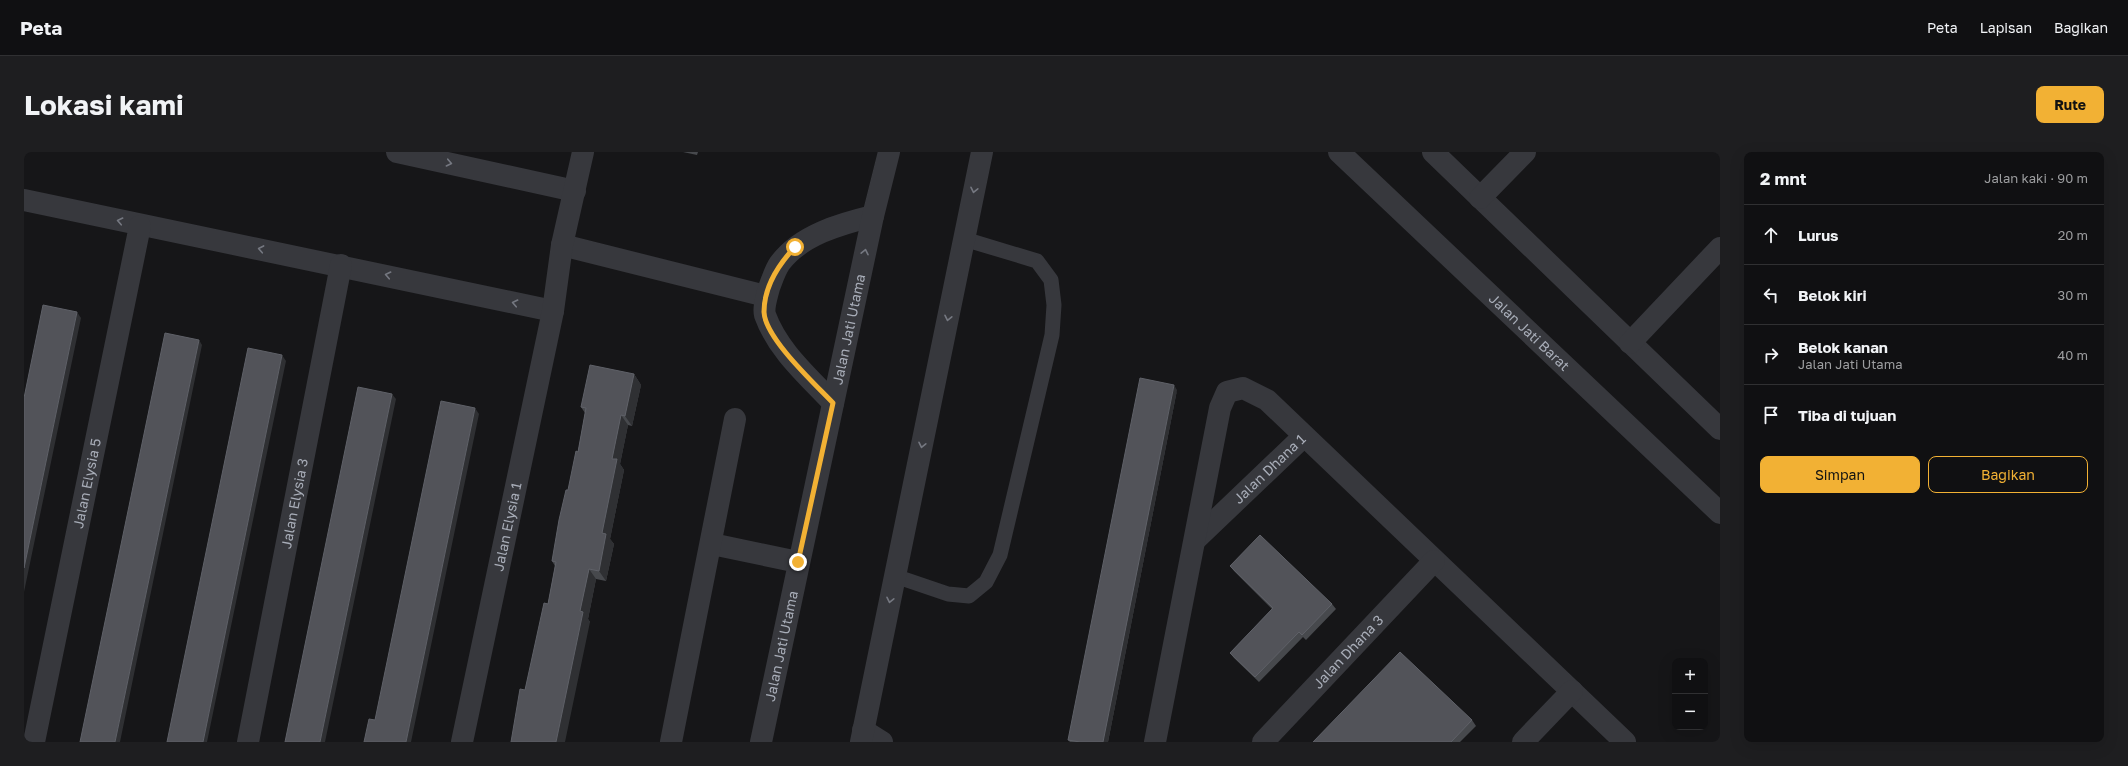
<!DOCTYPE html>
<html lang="id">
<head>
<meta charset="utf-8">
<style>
	body { margin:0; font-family:"Golos Text",sans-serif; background:#1e1e20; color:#f1f3f6 }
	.controls { position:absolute; right:12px; bottom:12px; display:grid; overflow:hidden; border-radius:8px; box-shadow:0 4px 16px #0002 }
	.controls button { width:36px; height:36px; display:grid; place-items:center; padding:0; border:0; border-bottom:1px solid #303032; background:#101012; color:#f1f3f6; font:20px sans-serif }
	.stop { position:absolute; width:12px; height:12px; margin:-9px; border:3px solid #f2b134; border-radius:50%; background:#fff }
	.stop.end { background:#f2b134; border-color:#fff; box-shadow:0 1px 4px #0008 }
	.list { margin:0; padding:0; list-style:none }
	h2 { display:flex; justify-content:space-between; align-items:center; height:52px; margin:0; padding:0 16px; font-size:17px }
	h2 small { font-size:13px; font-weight:400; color:#9c9d9f }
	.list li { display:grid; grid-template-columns:26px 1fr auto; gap:12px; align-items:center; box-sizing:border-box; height:60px; padding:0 16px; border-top:1px solid #303032 }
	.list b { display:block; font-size:15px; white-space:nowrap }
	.list p { margin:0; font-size:13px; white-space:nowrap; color:#9c9d9f }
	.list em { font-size:13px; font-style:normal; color:#9c9d9f }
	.actions { display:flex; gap:8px; padding:12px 16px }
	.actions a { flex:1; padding:9px 0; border:1px solid #f2b134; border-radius:8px; text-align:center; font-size:14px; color:#f2b134 }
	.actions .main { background:#f2b134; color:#111 }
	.icon { flex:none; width:22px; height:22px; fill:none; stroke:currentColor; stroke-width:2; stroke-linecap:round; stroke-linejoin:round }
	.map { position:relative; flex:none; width:1696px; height:590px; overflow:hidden; border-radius:8px }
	header { display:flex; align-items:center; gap:24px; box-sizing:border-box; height:56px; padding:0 20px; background:#101012; border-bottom:1px solid #303032 }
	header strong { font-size:19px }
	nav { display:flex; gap:22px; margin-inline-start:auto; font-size:14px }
	.intro { display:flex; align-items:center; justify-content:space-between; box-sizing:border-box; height:96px; padding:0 24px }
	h1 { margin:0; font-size:28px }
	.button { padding:10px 18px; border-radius:8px; background:#f2b134; color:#111; font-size:14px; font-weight:700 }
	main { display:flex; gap:24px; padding:0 24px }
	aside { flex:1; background:#101012; border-radius:8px; box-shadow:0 4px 16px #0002 }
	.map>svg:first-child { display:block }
</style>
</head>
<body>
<header>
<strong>Peta</strong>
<nav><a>Peta</a><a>Lapisan</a><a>Bagikan</a></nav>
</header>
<div class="intro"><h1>Lokasi kami</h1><a class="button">Rute</a></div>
<main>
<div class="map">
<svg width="1696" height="590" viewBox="0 0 1696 590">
	<rect width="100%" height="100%" fill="#161618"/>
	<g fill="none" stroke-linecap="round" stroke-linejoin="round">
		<path stroke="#37383d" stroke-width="15" d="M 871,424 L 924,442 L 945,444 L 962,430 L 976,403 L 1028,183 L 1030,153 L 1027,128 L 1013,109 L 940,87"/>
		<g stroke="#37383d" stroke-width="22">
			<path d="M 373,0 L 551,39"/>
			<path id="s1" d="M 1315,0 L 1696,361"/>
			<path d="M 1409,0 L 1696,277"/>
			<path d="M 1456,46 L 1501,0"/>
			<path d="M 0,48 L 529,159"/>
			<path d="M 538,93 L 742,144"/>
			<path d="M 1606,191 L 1696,96"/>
			<path d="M 809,251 C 784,224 754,199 741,163 C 739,156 743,144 745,136 C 748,128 751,118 756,111 C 777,83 816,72 849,64"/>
			<path id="s2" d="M 1171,388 L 1280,284"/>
			<path d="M 688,392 L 774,410"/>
			<path d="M 839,578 L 858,590"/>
			<path id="s3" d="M 10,590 L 116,74"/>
			<path id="s4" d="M 224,590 L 317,113"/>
			<path id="s5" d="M 438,590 L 529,159 L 538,93 L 559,0"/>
			<path d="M 647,590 L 711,267"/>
			<path id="s6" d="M 737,590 L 849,64 L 865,0"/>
			<path d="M 837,590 L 958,0"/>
			<path d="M 1131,590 L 1196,256 L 1203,240 L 1219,236 L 1243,248 L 1601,590"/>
			<path id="s7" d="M 1239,590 L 1410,409"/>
			<path d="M 1499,590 L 1548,539"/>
		</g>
	</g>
	<path fill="#47494d" d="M 659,0 L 674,0 L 673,3 Z
		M 610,222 L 617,233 L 608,274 L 604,273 L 596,312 L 600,318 L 586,387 L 590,392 L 582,429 L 572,427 L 564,467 L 566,470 L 501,538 L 524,452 L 531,414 L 528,409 L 554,300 L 561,261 L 557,255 Z
		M 1153,238 L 1084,590 L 1046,590 L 1044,588 Z
		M 1206,414 L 1308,452 L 1312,457 L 1282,488 L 1279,485 L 1235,530 L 1210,506 L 1206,501 L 1248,457 L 1210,419 Z
		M 1448,568 L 1452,574 L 1436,590 L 1289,590 Z"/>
	<path fill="#2f3033" d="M 53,160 L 57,166 L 0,440 L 0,416 Z
		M 175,188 L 178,193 L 96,590 L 91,590 Z
		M 258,203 L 262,209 L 183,590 L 179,590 Z
		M 610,222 L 617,233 L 608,274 L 601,264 Z
		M 1150,233 L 1153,238 L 1084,590 L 1079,590 Z
		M 368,242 L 372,247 L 301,590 L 296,590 Z
		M 451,256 L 455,262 L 387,590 L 382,590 Z
		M 597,263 L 604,273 L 596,312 L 600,318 L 586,387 L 590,392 L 582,429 L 575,419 L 578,381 L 588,307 Z
		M 565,417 L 572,427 L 564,467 L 566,470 L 541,590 L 532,590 L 556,459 Z"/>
	<path fill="#525359" stroke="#5f6168" d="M 19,153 L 53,160 L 0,416 L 0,246 Z
		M 141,181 L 175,188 L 91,590 L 56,590 Z
		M 224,196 L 258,203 L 179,590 L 143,590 Z
		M 566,213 L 610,222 L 601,264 L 597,263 L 588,307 L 593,307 L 578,381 L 582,382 L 575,419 L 565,417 L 556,459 L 559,460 L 532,590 L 487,590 L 496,537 L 501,538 L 520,451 L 524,452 L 532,410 L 528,409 L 535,368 L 542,338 L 544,338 L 552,299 L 554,300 L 562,256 L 557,255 Z
		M 1116,226 L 1150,233 L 1079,590 L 1056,590 L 1044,588 Z
		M 334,235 L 368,242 L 296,590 L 261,590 Z
		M 417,249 L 451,256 L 382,590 L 340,590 L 345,567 L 351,568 Z
		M 1236,383 L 1308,452 L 1278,483 L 1275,480 L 1231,525 L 1206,501 L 1249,456 L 1206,414 Z
		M 1376,500 L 1448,568 L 1427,590 L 1289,590 Z"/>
	<defs><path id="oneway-chevron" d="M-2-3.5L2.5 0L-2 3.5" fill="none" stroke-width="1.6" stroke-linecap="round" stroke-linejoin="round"/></defs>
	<g stroke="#757881">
		<use href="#oneway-chevron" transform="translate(425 11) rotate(12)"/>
		<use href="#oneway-chevron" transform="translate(950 38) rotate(102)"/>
		<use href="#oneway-chevron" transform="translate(96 69) rotate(-168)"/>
		<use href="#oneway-chevron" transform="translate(237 97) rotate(-169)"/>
		<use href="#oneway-chevron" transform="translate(841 100) rotate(-78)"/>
		<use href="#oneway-chevron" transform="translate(364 123) rotate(-168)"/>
		<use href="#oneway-chevron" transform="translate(491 151) rotate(-168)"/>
		<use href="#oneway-chevron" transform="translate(924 166) rotate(102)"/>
		<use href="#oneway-chevron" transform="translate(898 293) rotate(102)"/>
		<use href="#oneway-chevron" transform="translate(866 448) rotate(102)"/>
	</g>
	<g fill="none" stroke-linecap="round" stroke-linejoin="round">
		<path stroke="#f2b134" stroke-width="5" d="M 771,95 C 755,112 740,135 740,160 C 741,186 791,232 809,251 L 774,410"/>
	</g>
	<g text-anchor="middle" stroke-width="3.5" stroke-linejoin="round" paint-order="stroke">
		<g font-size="14" fill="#a8adb8" stroke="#111113">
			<text dy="5" stroke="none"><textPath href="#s6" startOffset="422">Jalan Jati Utama</textPath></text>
			<text dy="5" stroke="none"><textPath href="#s1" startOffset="262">Jalan Jati Barat</textPath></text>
			<text dy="5" stroke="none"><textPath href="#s2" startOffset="103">Jalan Dhana 1</textPath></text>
			<text dy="5" stroke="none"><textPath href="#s3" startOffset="264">Jalan Elysia 5</textPath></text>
			<text dy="5" stroke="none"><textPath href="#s4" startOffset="243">Jalan Elysia 3</textPath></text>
			<text dy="5" stroke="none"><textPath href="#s5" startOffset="220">Jalan Elysia 1</textPath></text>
			<text dy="5" stroke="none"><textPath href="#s6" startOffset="98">Jalan Jati Utama</textPath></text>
			<text dy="5" stroke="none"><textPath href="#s7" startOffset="124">Jalan Dhana 3</textPath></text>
		</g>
	</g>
</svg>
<div class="controls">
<button>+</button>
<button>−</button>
</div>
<div class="stop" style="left:771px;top:95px"></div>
<div class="stop end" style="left:774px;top:410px"></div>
</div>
<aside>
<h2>2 mnt<small>Jalan kaki · 90 m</small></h2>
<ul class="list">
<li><svg class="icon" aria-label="ahead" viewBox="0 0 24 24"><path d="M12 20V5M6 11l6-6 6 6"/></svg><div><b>Lurus</b></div><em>20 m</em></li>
<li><svg class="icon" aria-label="left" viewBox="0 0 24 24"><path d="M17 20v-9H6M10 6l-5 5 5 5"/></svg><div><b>Belok kiri</b></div><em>30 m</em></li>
<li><svg class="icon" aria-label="right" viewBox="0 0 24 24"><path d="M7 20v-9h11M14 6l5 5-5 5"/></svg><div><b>Belok kanan</b><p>Jalan Jati Utama</p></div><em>40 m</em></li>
<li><svg class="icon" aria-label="arrive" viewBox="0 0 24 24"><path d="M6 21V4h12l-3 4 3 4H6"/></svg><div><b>Tiba di tujuan</b></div></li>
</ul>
<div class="actions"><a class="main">Simpan</a><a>Bagikan</a></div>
</aside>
</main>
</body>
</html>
